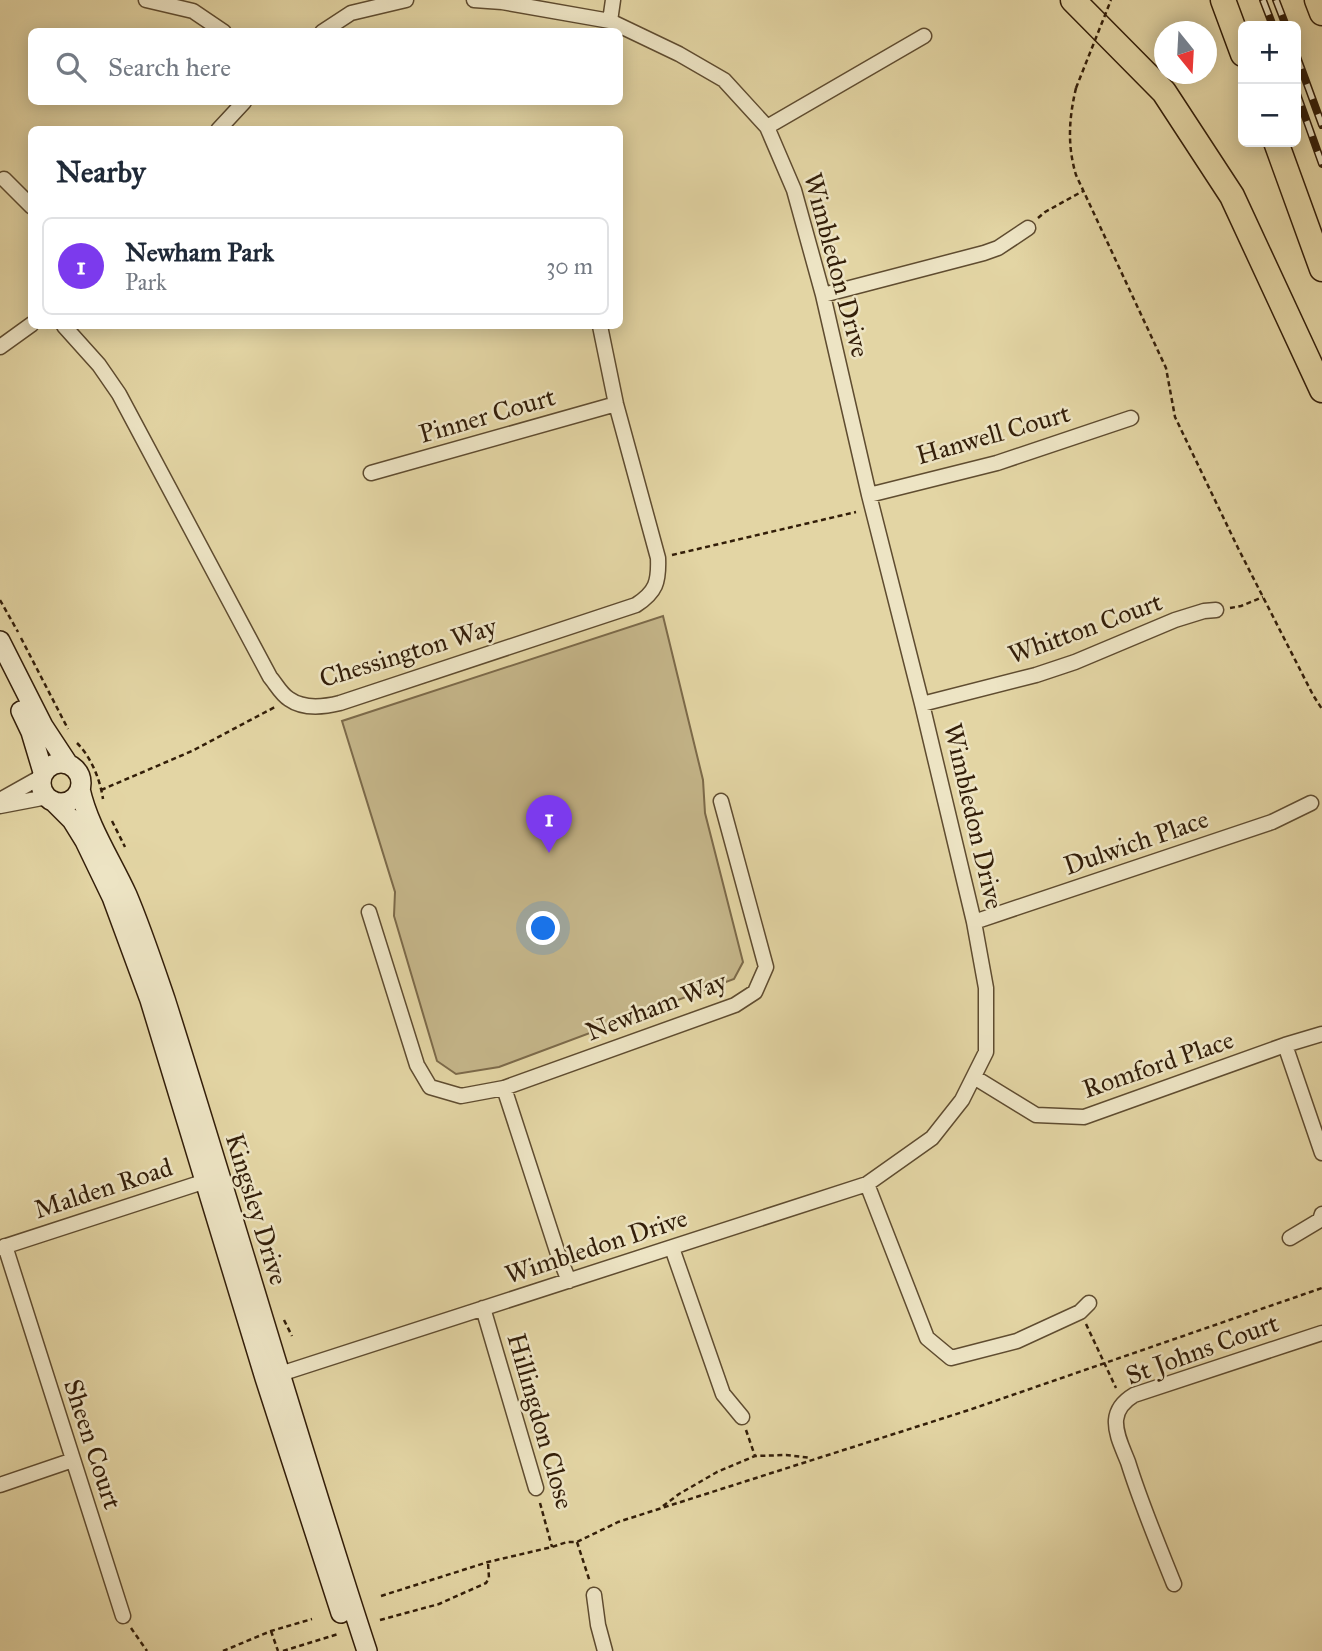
<!DOCTYPE html>
<html lang="en">
<head>
<meta charset="utf-8">
<style>
	body { margin:0; font-family:"IM FELL Great Primer",serif; background:#f6f6f7; color:#1f2937 }
	.controls { position:absolute; right:21px; top:21px; display:grid; overflow:hidden; border-radius:10px; box-shadow:0 4px 18px #0003 }
	.controls button { width:63px; height:63px; display:grid; place-items:center; padding:0; border:0; border-bottom:2px solid #e0e1e3; background:#fff; color:#1f2937; font:35px sans-serif }
	.compass { position:absolute; left:1154px; top:21px; width:63px; height:63px; border-radius:50%; background:#fff; box-shadow:0 4px 18px #0003; rotate:162deg }
	.you { position:absolute; left:544px; top:929px; width:24px; height:24px; margin:-18px; border:5px solid #fff; border-radius:50%; background:#1a73e8; box-shadow:0 0 0 10px #1a73e833 }
	.badge { display:grid; place-items:center; width:46px; height:46px; border-radius:50%; background:#7c3aed; color:#fff; font-size:23px; font-weight:700 }
	.pin { position:absolute; translate:-50% -58px; filter:drop-shadow(0 2px 4px #0008) }
	.pin::after { content:''; position:absolute; top:37px; width:24px; height:21px; background:inherit; clip-path:polygon(0 0,100% 0,50% 100%) }
	.list { margin:0; padding:0; list-style:none }
	h2 { display:flex; justify-content:space-between; align-items:center; height:91px; margin:0; padding:0 28px; font-size:30px }
	h2 small { font-size:23px; font-weight:400; color:#747a83 }
	.list li { display:grid; grid-template-columns:46px 1fr auto; gap:21px; align-items:center; box-sizing:border-box; height:98px; margin:0 14px 14px; padding:0 14px; border:2px solid #e0e1e3; border-radius:10px }
	.list b { display:block; font-size:26px; white-space:nowrap }
	.list p { margin:0; font-size:23px; white-space:nowrap; color:#747a83 }
	.list em { font-size:23px; font-style:normal; color:#747a83 }
	.icon { flex:none; width:38px; height:38px; fill:none; stroke:currentColor; stroke-width:2; stroke-linecap:round; stroke-linejoin:round }
	.map { position:relative; flex:none; width:1322px; height:1651px; overflow:hidden }
	.search { position:absolute; background:#fff; box-shadow:0 4px 18px #0003; left:28px; top:28px; width:595px; height:77px; display:flex; align-items:center; gap:18px; box-sizing:border-box; padding:0 24px; border-radius:10px; color:#747a83; font-size:26px }
	.panel { position:absolute; background:#fff; box-shadow:0 4px 18px #0003; left:28px; top:126px; width:595px; height:203px; border-radius:10px }
	.map>svg:first-child { display:block }
</style>
</head>
<body>
<div class="map">
<svg width="1322" height="1651" viewBox="0 0 1322 1651">
	<rect width="100%" height="100%" fill="#e3d5a4"/>
	<filter id="stains"><feTurbulence type="fractalNoise" baseFrequency=".00286" numOctaves="4"/><feColorMatrix values="0 0 0 0 .2 0 0 0 0 .09 0 0 0 0 .02 0 0 0 .5 -.17"/></filter>
	<radialGradient id="worn" r=".72"><stop offset=".6" stop-color="#630" stop-opacity="0"/><stop offset="1" stop-color="#630" stop-opacity=".3"/></radialGradient>
	<path fill="#c5b68a" stroke="#7c6a4a" stroke-width="2" d="M 663,616 L 703,780 L 705,813 L 743,962 L 734,979 L 499,1067 L 456,1074 L 437,1061 L 394,916 L 395,892 L 342,721 Z"/>
	<g fill="none" stroke-linecap="round" stroke-linejoin="round">
		<defs>
			<path id="minor" d="M 146,0 L 193,11 L 224,32
				M 610,21 L 613,0
				M 322,32 L 351,13 L 406,0
				M 767,127 L 924,36
				M 218,130 L 244,102
				M 4,179 L 32,207
				M 823,295 L 984,253 L 998,248 L 1028,228
				M 64,326 L 99,365 L 119,394 L 270,677 C 276,684 281,694 289,699 C 303,709 324,707 340,703 L 636,605 C 656,592 659,582 658,558 L 616,404 L 600,326
				M 0,347 L 32,324
				M 371,473 L 616,404
				M 869,495 L 997,463 L 1131,418
				M 922,704 L 1036,675 L 1075,662 L 1175,620 L 1204,611 L 1216,610
				M 0,800 L 41,777
				M 0,806 L 47,797
				M 369,912 L 417,1065 L 430,1087 L 461,1096 L 504,1088 L 735,1005 L 755,992 L 766,967 L 721,801
				M 974,922 L 1272,822 L 1311,803
				M 1285,1045 L 1322,1153
				M 974,1077 L 1036,1115 L 1084,1117 L 1285,1045 L 1322,1034
				M 504,1088 L 558,1254 L 569,1281
				M 867,1184 L 927,1338 L 951,1358 L 1017,1341 L 1080,1312 L 1089,1303
				M 1290,1238 L 1320,1220 L 1322,1214
				M 5,1246 L 123,1616
				M 0,1248 L 212,1179
				M 672,1248 L 723,1394 L 742,1417
				M 483,1308 L 536,1488
				M 274,1376 L 867,1184 L 932,1138 L 962,1100 L 986,1052 L 986,988 L 974,922 L 922,704 L 869,495 L 823,295 L 794,190 L 767,127 L 724,80 L 679,54 L 610,21 L 502,2 L 474,0
				M 0,1485 L 73,1460
				M 1174,1584 C 1158,1544 1141,1504 1128,1462 C 1123,1449 1115,1434 1116,1420 C 1117,1408 1124,1401 1134,1395 L 1322,1333
				M 594,1595 L 598,1625 L 605,1651"/>
			<path id="secondary" d="M 0,641 L 43,726 L 68,764
				M 21,711 L 31,732 L 43,772
				M41 783a20 20 0 1 1 40 0a20 20 0 1 1-40 0Z
				M 80,789 C 88,826 111,860 127,895 C 141,928 153,964 165,999 C 234,1216 296,1435 367,1651
				M 53,801 L 72,820 L 85,841 L 112,897 L 150,1000 L 265,1378 L 341,1613"/>
			<path id="motorway" d="M 1073,0 L 1164,92 L 1232,196 L 1322,390
				M 1223,0 L 1243,54
				M 1317,0 L 1322,13
				M 1276,142 L 1322,269"/>
		</defs>
		<use href="#minor" stroke="#5f4c30" stroke-width="17"/>
		<use href="#secondary" stroke="#331e09" stroke-width="22"/>
		<use href="#motorway" stroke="#331e09" stroke-width="27"/>
		<path stroke="#331e09" stroke-width="2.5" stroke-dasharray="5 3.5" stroke-linecap="butt" d="M 1076,88 C 1069,118 1067,145 1076,175 L 1166,368 L 1175,417 L 1238,548 L 1313,695 L 1322,709
			M 1038,218 L 1045,212 L 1083,191
			M 672,555 L 856,512
			M 0,600 L 18,632
			M 1230,608 L 1241,606 L 1263,597
			M 21,638 L 68,729
			M 77,743 C 91,757 100,779 103,799
			M 101,790 L 192,751 L 275,707
			M 112,821 L 125,847
			M 284,1320 L 292,1336
			M 1086,1324 L 1116,1388
			M 746,1430 L 755,1456
			M 540,1503 L 552,1547
			M 663,1506 L 679,1494 L 717,1472 L 755,1456 L 786,1455 L 811,1458
			M 577,1542 L 590,1582
			M 381,1596 L 488,1562 L 552,1547 L 567,1542 L 577,1542 L 618,1522 L 969,1410 L 1322,1288
			M 380,1620 L 439,1604 L 486,1583 L 489,1578 L 488,1563
			M 131,1628 L 147,1651
			M 271,1631 L 278,1651
			M 223,1651 L 271,1631 L 312,1619
			M 283,1651 L 338,1634"/>
		<use href="#minor" stroke="#ede4c4" stroke-width="14"/>
		<use href="#secondary" stroke="#ede4c4" stroke-width="19"/>
		<use href="#motorway" stroke="#e3d5a4" stroke-width="24"/>
		<defs>
			<path id="rail" d="M 1263,0 L 1273,26
				M 1276,0 L 1286,26
				M 1296,54 L 1322,125
				M 1296,91 L 1322,164"/>
		</defs>
		<use href="#rail" stroke="#331e09" stroke-width="8"/>
		<use href="#rail" stroke="#ede4c4" stroke-width="5" stroke-dasharray="16" stroke-linecap="butt"/>
		<path stroke="#331e09" stroke-width="2.5" stroke-dasharray="5 3.5" stroke-linecap="butt" d="M 1076,88 L 1111,0"/>
	</g>
	<g text-anchor="middle" stroke-width="5" stroke-linejoin="round" paint-order="stroke">
		<g font-size="26" fill="#331e09" stroke="#ede4c4">
			<text transform="translate(837 265) rotate(75)" y="9">Wimbledon Drive</text>
			<text transform="translate(487 415) rotate(-16)" y="9">Pinner Court</text>
			<text transform="translate(993 434) rotate(-16)" y="9">Hanwell Court</text>
			<text transform="translate(1085 628) rotate(-20)" y="9">Whitton Court</text>
			<text transform="translate(408 652) rotate(-17)" y="9">Chessington Way</text>
			<text transform="translate(974 816) rotate(77)" y="9">Wimbledon Drive</text>
			<text transform="translate(1136 842) rotate(-19)" y="9">Dulwich Place</text>
			<text transform="translate(656 1006) rotate(-21)" y="9">Newham Way</text>
			<text transform="translate(1158 1064) rotate(-19)" y="9">Romford Place</text>
			<text transform="translate(103 1188) rotate(-18)" y="9">Malden Road</text>
			<text transform="translate(257 1209) rotate(73)" y="9">Kingsley Drive</text>
			<text transform="translate(596 1246) rotate(-18)" y="9">Wimbledon Drive</text>
			<text transform="translate(1202 1349) rotate(-20)" y="9">St Johns Court</text>
			<text transform="translate(541 1421) rotate(74)" y="9">Hillingdon Close</text>
			<text transform="translate(93 1444) rotate(72)" y="9">Sheen Court</text>
		</g>
	</g>
	<rect width="100%" height="100%" filter="url(#stains)"/>
	<rect width="100%" height="100%" fill="url(#worn)"/>
</svg>
<div class="controls">
<button>+</button>
<button>−</button>
</div>
<svg class="compass" viewBox="-18 -18 36 36"><path d="M0-13l5 13h-10z" fill="#e53935"/><path d="M0 13l5-13h-10z" fill="#747a83"/></svg>
<div class="you"></div>
<div class="pin badge" style="left:549px;top:853px">1</div>
<div class="search"><svg class="icon" aria-label="search" viewBox="0 0 24 24"><circle cx="10" cy="10" r="6"/><path d="M15 15l6 6"/></svg>Search here</div>
<section class="panel">
<h2>Nearby<small></small></h2>
<ul class="list">
<li><span class="badge">1</span><div><b>Newham Park</b><p>Park</p></div><em>30 m</em></li>
</ul>
</section>
</div>
</body>
</html>
